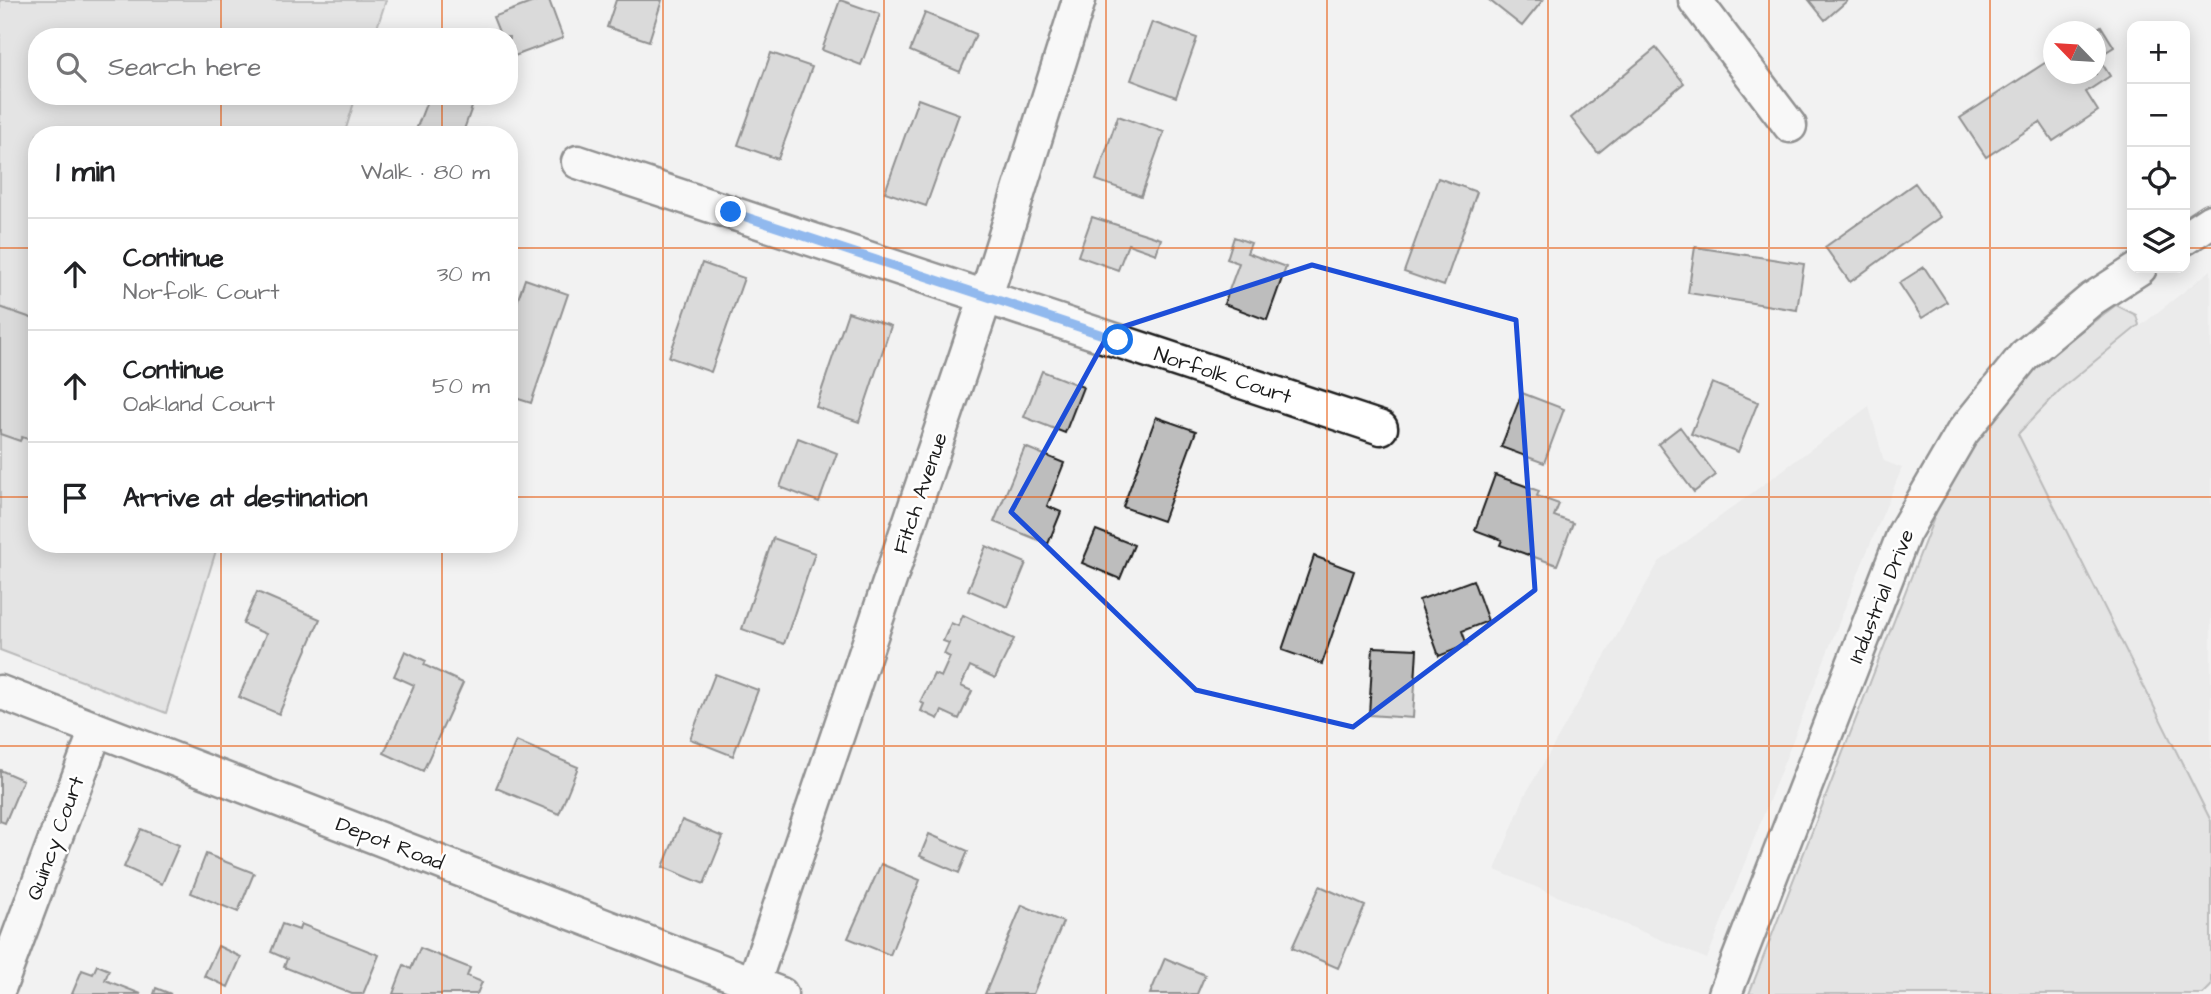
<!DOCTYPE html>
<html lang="en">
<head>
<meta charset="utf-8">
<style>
	body { margin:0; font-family:"Architects Daughter",sans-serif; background:#f2f2f2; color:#202124 }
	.controls { position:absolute; right:21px; top:21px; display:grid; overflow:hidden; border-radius:14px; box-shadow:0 4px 18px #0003 }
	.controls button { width:63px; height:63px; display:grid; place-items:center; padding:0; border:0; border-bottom:2px solid #e0e0e0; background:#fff; color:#202124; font:35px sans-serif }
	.compass { position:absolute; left:2043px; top:21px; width:63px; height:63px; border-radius:50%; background:#fff; box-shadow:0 4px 18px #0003; rotate:295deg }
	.stop { position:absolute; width:21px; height:21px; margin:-16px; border:5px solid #1a73e8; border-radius:50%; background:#fff }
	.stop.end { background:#1a73e8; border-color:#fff; box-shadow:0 2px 7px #0008 }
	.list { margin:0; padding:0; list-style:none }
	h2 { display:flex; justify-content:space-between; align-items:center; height:91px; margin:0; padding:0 28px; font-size:30px }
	h2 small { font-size:23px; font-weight:400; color:#757577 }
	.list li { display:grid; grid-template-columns:46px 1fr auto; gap:21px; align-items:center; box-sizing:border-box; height:112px; padding:0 28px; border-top:2px solid #e0e0e0 }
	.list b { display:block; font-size:26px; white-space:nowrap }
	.list p { margin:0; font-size:23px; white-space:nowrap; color:#757577 }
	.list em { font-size:23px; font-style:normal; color:#757577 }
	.icon { flex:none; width:38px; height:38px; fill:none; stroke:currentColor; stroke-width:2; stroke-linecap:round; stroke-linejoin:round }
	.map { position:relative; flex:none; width:2211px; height:994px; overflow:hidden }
	.search { position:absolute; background:#fff; box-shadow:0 4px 18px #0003; left:28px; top:28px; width:490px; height:77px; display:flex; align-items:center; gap:18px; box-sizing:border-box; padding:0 24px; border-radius:28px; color:#757577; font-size:26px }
	.panel { position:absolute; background:#fff; box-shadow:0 4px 18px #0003; left:28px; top:126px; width:490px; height:427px; border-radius:28px }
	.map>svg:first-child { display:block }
</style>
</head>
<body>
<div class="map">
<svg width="2211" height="994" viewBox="0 0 2211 994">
	<rect width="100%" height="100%" fill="#f2f2f2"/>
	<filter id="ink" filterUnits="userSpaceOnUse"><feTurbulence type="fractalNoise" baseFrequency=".0143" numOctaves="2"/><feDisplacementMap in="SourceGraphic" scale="14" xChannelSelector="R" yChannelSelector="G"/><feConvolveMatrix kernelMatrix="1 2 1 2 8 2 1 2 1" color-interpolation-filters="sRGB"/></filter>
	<g filter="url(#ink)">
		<path fill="#e2e2e2" d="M 2211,270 L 2211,821 L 2018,434 L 2062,388 Z
			M 1869,406 L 1884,461 L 1902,468 L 1862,564 L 1707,959 L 1495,870 L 1525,795 L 1659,562 Z"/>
		<path fill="#d2d2d2" stroke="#777" stroke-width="2" d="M 0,0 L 386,0 L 374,37 L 37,37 L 37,96 L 356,96 L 344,135 L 37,135 L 37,544 L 218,544 L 166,713 L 0,650 Z
			M 2116,305 L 2136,315 L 2139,325 L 2062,388 L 2018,434 L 2211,821 L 2211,986 L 2203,994 L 1749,994 L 1941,500 L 1987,421 L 2044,359 Z"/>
		<path fill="#bdbdbd" stroke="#1c1c1c" stroke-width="2" d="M 539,0 L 549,0 L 563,38 L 509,58 L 509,37 L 501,37 L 493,17 Z
			M 616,0 L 662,0 L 649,41 L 607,27 Z
			M 840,0 L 880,14 L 861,65 L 822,50 Z
			M 1489,0 L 1543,0 L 1522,26 Z
			M 1809,0 L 1848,0 L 1825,20 Z
			M 925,13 L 976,34 L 960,72 L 910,51 Z
			M 1152,22 L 1197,38 L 1176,97 L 1131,80 Z
			M 2101,26 L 2114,47 L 2098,57 L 2110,76 L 2086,92 L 2098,111 L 2053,141 L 2040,122 L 1986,157 L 1960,118 L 2054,57 L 2054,74 L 2096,74 L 2096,32 L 2093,32 Z
			M 1656,48 L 1684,83 L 1598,153 L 1571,118 Z
			M 771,53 L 812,67 L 778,159 L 738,145 Z
			M 429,96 L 476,96 L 462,135 L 414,135 Z
			M 918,99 L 959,114 L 926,206 L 885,192 Z
			M 1118,116 L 1164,132 L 1141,196 L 1096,180 Z
			M 1438,178 L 1477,192 L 1444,286 L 1404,272 Z
			M 1915,183 L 1940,217 L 1850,282 L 1825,247 Z
			M 1092,217 L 1161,239 L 1156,254 L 1128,244 L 1118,270 L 1078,256 Z
			M 1234,237 L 1251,243 L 1247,253 L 1286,267 L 1267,320 L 1224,304 L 1239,263 L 1227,259 Z
			M 1695,247 L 1804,264 L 1797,310 L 1688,293 Z
			M 702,263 L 744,278 L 711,372 L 669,357 Z
			M 1924,267 L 1947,302 L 1922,318 L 1899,283 Z
			M 525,279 L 568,294 L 531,403 L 509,396 L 509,325 Z
			M 0,307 L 37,320 L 37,442 L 22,437 L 20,441 L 0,434 Z
			M 848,312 L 891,326 L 859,422 L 816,407 Z
			M 1042,371 L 1083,387 L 1065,433 L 1024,417 Z
			M 1712,383 L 1758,402 L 1738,452 L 1691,434 Z
			M 1522,393 L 1564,409 L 1544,463 L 1501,447 Z
			M 1156,417 L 1196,431 L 1163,521 L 1123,507 Z
			M 1680,427 L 1716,475 L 1694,492 L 1658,444 Z
			M 798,438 L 837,453 L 819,502 L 780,487 Z
			M 1025,447 L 1064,463 L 1047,506 L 1061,512 L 1048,544 L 994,522 Z
			M 1495,475 L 1539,491 L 1537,496 L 1559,504 L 1554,516 L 1573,523 L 1557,565 L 1500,545 L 1502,540 L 1475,530 Z
			M 1096,530 L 1134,545 L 1120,579 L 1082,563 Z
			M 773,538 L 815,553 L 784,644 L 742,629 Z
			M 986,546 L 1026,563 L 1008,607 L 968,590 Z
			M 1314,556 L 1354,571 L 1322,664 L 1282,650 Z
			M 1473,580 L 1488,621 L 1462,631 L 1467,645 L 1439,656 L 1419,600 Z
			M 257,592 L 320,619 L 279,714 L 239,697 L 266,634 L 243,624 Z
			M 963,615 L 1014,639 L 995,678 L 970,666 L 961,686 L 972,691 L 959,719 L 942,711 L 938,719 L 921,711 L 924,704 L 920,702 L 934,674 L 941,677 L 950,657 L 944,654 L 949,643 L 943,641 L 951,623 L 958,626 Z
			M 1373,647 L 1417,649 L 1413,718 L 1369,715 Z
			M 405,651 L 426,661 L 424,665 L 463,683 L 423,771 L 384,753 L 414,685 L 394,676 Z
			M 715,674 L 758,690 L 733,756 L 690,739 Z
			M 516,741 L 578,767 L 559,814 L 496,788 Z
			M 0,770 L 23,780 L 5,823 L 0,821 Z
			M 682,820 L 723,837 L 704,884 L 663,867 Z
			M 141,829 L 179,845 L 162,884 L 124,867 Z
			M 929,834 L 968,851 L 959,873 L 920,856 Z
			M 206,854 L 254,873 L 238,912 L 191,893 Z
			M 881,864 L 920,880 L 890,955 L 848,938 Z
			M 1320,886 L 1365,906 L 1338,968 L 1292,948 Z
			M 1022,905 L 1063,922 L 1033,994 L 985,994 Z
			M 282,924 L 299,930 L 301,924 L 379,955 L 363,994 L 352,994 L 284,967 L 287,959 L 271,952 Z
			M 218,946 L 241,957 L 228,987 L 204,976 Z
			M 420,948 L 470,968 L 467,976 L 482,982 L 477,994 L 393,994 L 404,965 L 411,969 Z
			M 1165,958 L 1205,975 L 1197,994 L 1150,994 Z
			M 97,965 L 109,970 L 105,980 L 141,994 L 72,994 L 82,970 L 93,974 Z
			M 156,988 L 171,994 L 154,994 Z"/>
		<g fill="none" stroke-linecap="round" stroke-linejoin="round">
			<defs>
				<path id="street" d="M 1695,0 L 1790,126
					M 578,162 L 1381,428
					M 2185,238 L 2211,221
					M 0,692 L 781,994
					M 0,986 L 96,730
					M 750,994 L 986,296 L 1079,0
					M 1725,994 L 1904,533 L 1962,433 L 2024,356 L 2092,299 L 2140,268"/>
			</defs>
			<use href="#street" stroke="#1c1c1c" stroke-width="37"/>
			<use href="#street" stroke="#fff" stroke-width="32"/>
		</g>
	</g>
	<g fill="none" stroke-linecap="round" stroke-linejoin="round" filter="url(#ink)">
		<path stroke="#1a73e8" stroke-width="9" d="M 731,212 L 1118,340"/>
	</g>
	<path d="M0 0H2211V994H0ZM 1312,265 L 1516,320 L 1535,590 L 1353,727 L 1196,690 L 1011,512 L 1110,331 Z" fill="#f2f2f2" fill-opacity=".55" fill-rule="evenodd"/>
	<path fill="none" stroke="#1d4ed8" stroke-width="5" stroke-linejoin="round" d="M 1312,265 L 1516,320 L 1535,590 L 1353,727 L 1196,690 L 1011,512 L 1110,331 Z"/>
	<path fill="none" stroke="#e8590c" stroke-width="2" stroke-opacity="0.55" d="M 221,0 L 221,37M 442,0 L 442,37M 663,0 L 663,994M 884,0 L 884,994M 1106,0 L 1106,994M 1327,0 L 1327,994M 1548,0 L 1548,994M 1769,0 L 1769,994M 1990,0 L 1990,994M 221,96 L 221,135M 442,96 L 442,135M 0,248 L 37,248M 509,248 L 2132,248M 2185,248 L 2211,248M 0,497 L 37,497M 509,497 L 2211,497M 221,544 L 221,994M 442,544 L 442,994M 0,746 L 2211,746"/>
	<g text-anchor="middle" stroke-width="5" stroke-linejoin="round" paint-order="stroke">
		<g font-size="21" fill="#1c1c1c" stroke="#fff">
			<text transform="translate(1223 375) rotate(18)" y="7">Norfolk Court</text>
			<text transform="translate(920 493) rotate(-71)" y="7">Fitch Avenue</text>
			<text transform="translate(1881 596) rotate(-68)" y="7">Industrial Drive</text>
			<text transform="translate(55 838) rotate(-70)" y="7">Quincy Court</text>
			<text transform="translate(390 843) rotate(21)" y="7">Depot Road</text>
		</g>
	</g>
</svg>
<div class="controls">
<button>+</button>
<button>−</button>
<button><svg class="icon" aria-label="locate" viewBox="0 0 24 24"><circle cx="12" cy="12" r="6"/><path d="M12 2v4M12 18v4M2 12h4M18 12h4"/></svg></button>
<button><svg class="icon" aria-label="layers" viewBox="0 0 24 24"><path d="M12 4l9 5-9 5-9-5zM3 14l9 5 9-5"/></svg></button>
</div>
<svg class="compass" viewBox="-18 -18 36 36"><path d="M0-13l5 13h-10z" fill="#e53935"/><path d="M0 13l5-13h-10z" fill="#757577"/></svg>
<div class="stop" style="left:1118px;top:340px"></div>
<div class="stop end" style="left:731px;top:212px"></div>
<div class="search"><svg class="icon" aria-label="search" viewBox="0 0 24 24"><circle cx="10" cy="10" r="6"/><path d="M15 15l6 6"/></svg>Search here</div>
<section class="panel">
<h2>1 min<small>Walk · 80 m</small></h2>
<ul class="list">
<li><svg class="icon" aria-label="ahead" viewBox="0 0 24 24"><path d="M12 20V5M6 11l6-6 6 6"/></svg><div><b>Continue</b><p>Norfolk Court</p></div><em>30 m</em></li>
<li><svg class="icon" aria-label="ahead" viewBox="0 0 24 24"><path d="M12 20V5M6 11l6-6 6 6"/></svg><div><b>Continue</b><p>Oakland Court</p></div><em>50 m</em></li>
<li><svg class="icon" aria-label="arrive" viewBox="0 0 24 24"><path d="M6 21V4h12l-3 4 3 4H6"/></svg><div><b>Arrive at destination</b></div></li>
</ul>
</section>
</div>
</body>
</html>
